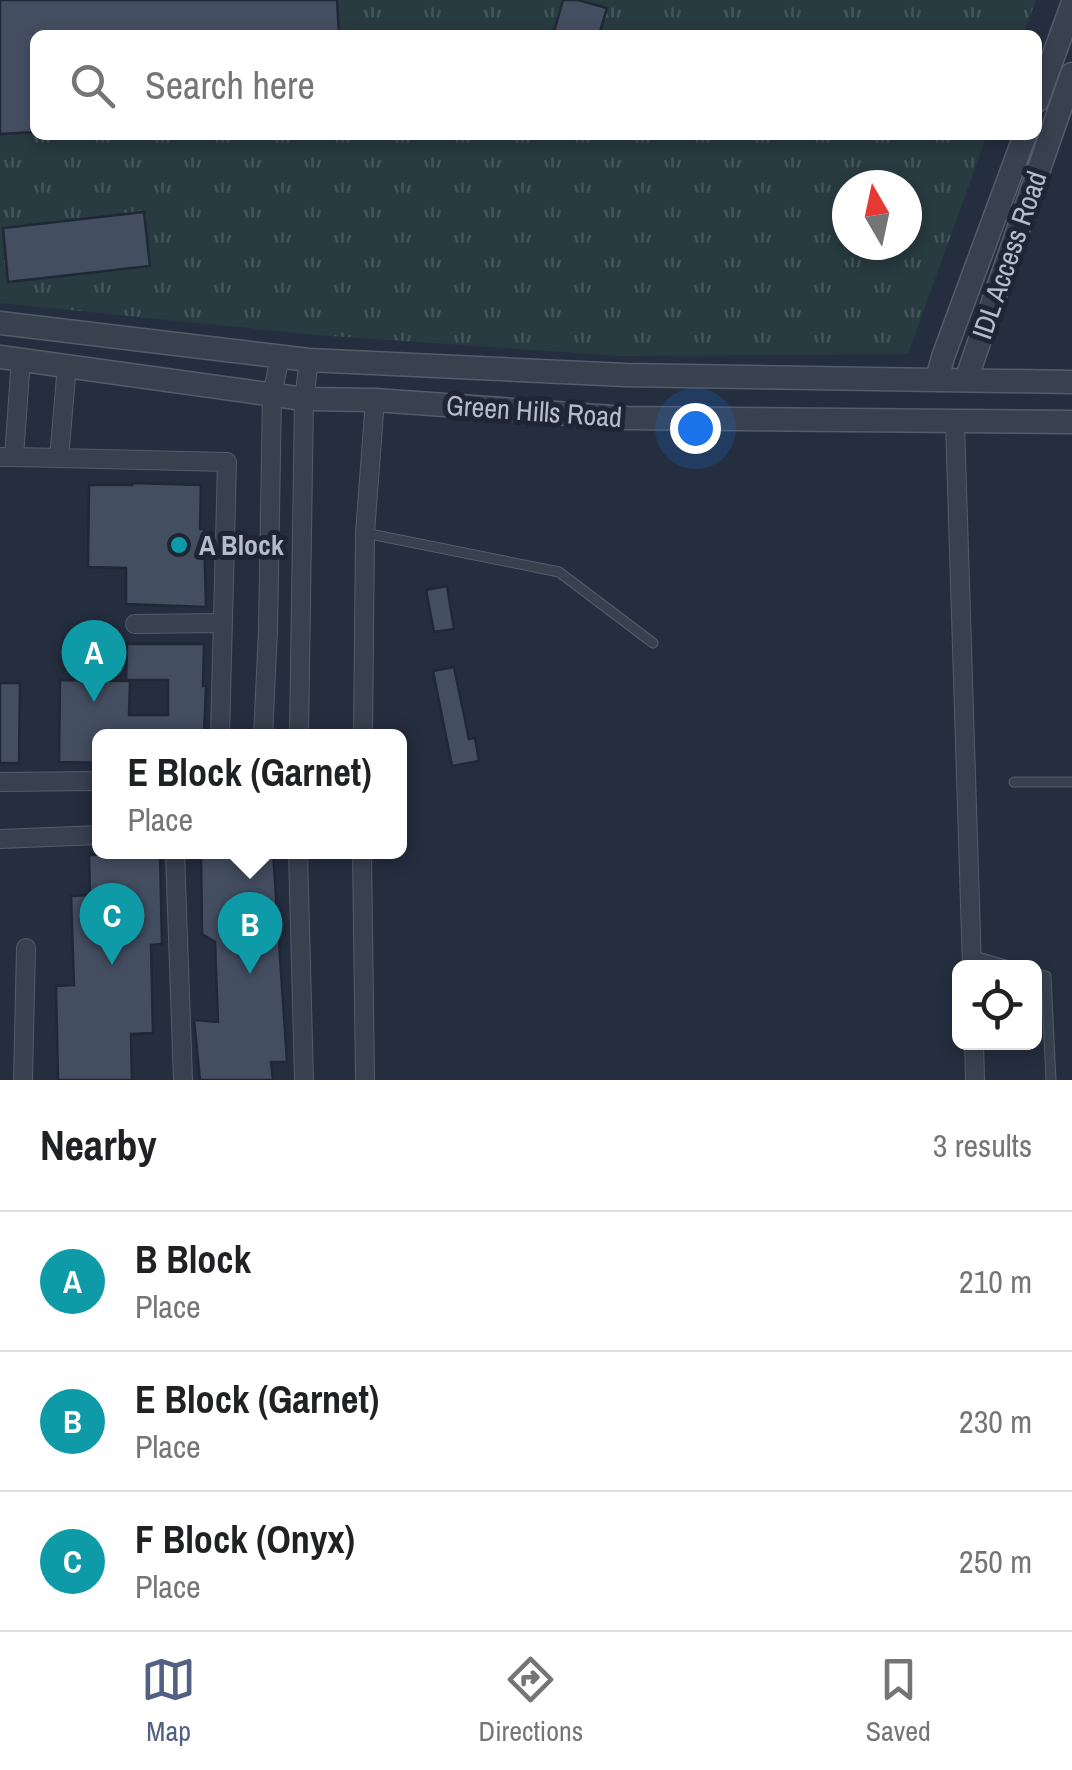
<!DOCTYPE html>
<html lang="en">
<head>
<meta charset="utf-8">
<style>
	body { margin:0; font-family:"Archivo Narrow",sans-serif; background:#f2f2f2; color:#202124 }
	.controls { position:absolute; right:30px; bottom:30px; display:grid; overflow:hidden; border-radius:15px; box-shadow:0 5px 15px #0003 }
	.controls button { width:90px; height:90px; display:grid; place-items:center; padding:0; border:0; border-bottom:2px solid #e0e0e0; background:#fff; color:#202124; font:50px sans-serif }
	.compass { position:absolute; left:832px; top:170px; width:90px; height:90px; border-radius:50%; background:#fff; box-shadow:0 5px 15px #0003; rotate:351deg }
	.you { position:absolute; left:695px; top:428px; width:35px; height:35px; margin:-25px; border:8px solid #fff; border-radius:50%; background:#1a73e8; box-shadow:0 0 0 15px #1a73e833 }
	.badge { display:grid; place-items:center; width:65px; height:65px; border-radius:50%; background:#516083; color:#fff; font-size:32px; font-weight:700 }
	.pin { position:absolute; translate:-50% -82px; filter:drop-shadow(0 2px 5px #0008) }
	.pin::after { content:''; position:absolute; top:52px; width:35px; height:30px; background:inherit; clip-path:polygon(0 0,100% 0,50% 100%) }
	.popup { position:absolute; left:92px; top:729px; width:315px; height:130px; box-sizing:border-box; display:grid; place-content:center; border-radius:15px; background:#fff; filter:drop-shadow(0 2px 8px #0005); font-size:32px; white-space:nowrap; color:#757577 }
	.popup b { font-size:38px; color:#202124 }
	.popup::after { content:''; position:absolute; left:50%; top:100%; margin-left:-20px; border:20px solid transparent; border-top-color:#fff }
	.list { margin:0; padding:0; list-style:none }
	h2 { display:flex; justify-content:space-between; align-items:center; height:130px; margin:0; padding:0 40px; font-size:42px }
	h2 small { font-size:32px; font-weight:400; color:#757577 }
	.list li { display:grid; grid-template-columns:65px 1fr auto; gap:30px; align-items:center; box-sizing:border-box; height:140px; padding:0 40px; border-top:2px solid #e0e0e0 }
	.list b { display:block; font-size:38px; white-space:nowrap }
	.list p { margin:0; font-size:32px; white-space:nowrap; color:#757577 }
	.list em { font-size:32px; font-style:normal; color:#757577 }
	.icon { flex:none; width:55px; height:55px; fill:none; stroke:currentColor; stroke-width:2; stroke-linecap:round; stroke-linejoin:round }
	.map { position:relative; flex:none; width:1072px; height:1080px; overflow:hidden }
	.search { position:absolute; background:#fff; box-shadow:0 5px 15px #0003; left:30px; right:30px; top:30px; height:110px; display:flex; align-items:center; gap:25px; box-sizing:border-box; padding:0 35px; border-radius:15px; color:#757577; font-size:38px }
	.sheet { height:550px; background:#fff }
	nav { display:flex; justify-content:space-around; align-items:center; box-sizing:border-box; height:140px; border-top:2px solid #e0e0e0; background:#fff; font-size:28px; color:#757577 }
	nav a { display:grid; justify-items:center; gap:5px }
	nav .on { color:#516083 }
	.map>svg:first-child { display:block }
</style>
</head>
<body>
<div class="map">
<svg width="1072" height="1080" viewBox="0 0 1072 1080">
	<defs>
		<pattern id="grass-tufts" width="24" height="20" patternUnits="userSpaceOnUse" patternTransform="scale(2.5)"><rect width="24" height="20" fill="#273b40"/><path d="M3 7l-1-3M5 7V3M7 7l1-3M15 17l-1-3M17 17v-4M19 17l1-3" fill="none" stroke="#44555a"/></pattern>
	</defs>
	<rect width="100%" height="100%" fill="#252e3f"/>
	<path fill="url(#grass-tufts)" fill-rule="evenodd" d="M 0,0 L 1036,0 L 1023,35 L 35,35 L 35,135 L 987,135 L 908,354 L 622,356 L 317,335 L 0,303 ZM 847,185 L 907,185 L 907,245 L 847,245 Z"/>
	<path fill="#444e61" stroke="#202836" stroke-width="2.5" d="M 0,0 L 337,0 L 339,35 L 35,35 L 35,132 L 0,134 Z
		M 563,0 L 578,0 L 607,8 L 599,35 L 553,35 Z
		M 144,212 L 150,266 L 8,282 L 3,228 Z
		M 132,483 L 201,485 L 200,529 L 204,529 L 206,607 L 126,604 L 126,568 L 88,567 L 89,485 L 132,485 Z
		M 447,586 L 454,629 L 434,632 L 426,590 Z
		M 127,644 L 204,644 L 203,686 L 206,686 L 204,736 L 100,736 L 100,763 L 59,762 L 60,680 L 130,681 L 129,715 L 168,715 L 168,680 L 126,680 Z
		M 454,667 L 469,739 L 475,738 L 479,761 L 452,766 L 433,671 Z
		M 0,683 L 20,683 L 19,763 L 0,763 Z
		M 201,852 L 273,852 L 287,1062 L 271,1062 L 273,1080 L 200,1080 L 194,1020 L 218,1022 L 215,942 L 202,934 Z
		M 160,853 L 162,944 L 151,945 L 153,1033 L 131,1034 L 132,1080 L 58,1080 L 56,986 L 74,985 L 71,896 L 90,895 L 89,855 Z"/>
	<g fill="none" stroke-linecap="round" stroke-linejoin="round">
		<defs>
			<path id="service" d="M 365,533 L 559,572 L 653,643
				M 1014,782 L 1072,782
				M 971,955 L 1016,968
				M 1034,973 L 1046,976 L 1051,1080"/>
			<path id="minor" d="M 67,365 L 59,458 L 227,462 L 220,736
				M 955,423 L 972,968
				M 0,457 L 14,457 L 21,358
				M 14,457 L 59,458
				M 135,624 L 222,623
				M 263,736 L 268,630 L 272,395 L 280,357
				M 299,736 L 304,399 L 309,360
				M 363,736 L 365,533 L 375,400
				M 0,782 L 100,781
				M 0,839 L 100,835
				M 175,852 L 183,1080
				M 298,852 L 304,1080
				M 362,852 L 365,1080
				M 974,1042 L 975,1080
				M 23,1080 L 26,948"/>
			<path id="tertiary" d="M 1037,101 L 1072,5
				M 0,323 L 309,360 L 625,375 L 1072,382
				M 0,357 L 304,399 L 375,400 L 627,418 L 1072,422
				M 937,379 L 943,357 L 1025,135
				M 966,380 L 1072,74"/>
		</defs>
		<use href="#service" stroke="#545c6a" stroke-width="11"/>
		<use href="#minor" stroke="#545c6a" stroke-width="20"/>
		<use href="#tertiary" stroke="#545c6a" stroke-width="25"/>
		<use href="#service" stroke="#39414f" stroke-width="9"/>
		<use href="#minor" stroke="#39414f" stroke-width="18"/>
		<use href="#tertiary" stroke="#39414f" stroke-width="22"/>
	</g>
	<circle fill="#0f9aa8" stroke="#1e2634" stroke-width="4" cx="179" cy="545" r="10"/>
	<g text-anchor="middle" stroke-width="10" stroke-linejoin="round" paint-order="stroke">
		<g font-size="28" fill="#b6bcca" stroke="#1e2634">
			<text transform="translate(1009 255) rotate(-71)" y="10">IDL Access Road</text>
			<text transform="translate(534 411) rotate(4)" y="10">Green Hills Road</text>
		</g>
		<g font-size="28" font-weight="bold" fill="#b6bcca" stroke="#1e2634" text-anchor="start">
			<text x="199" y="555">A Block</text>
		</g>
	</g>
</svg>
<div class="controls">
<button><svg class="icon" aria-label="locate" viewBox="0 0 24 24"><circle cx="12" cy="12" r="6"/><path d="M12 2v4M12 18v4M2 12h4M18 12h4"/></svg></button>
</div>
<svg class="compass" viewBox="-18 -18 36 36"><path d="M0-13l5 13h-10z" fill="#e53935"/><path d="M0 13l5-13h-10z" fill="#757577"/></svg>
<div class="you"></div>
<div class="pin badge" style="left:94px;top:702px;background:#0f9aa8">A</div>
<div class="pin badge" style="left:250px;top:974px;background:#0f9aa8">B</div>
<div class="popup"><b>E Block (Garnet)</b>Place</div>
<div class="pin badge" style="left:112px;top:965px;background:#0f9aa8">C</div>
<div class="search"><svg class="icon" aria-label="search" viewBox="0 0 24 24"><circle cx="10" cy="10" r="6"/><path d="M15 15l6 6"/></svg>Search here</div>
</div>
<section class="sheet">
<h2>Nearby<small>3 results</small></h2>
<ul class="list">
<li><span class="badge" style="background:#0f9aa8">A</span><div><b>B Block</b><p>Place</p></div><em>210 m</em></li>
<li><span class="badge" style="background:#0f9aa8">B</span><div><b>E Block (Garnet)</b><p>Place</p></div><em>230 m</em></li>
<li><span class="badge" style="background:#0f9aa8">C</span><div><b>F Block (Onyx)</b><p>Place</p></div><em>250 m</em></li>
</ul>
</section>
<nav>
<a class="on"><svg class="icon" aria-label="map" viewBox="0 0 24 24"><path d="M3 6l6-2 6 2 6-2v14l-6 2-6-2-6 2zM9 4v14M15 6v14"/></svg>Map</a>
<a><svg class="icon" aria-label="directions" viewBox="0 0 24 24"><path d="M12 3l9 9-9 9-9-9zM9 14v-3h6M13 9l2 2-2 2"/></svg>Directions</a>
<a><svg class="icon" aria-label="saved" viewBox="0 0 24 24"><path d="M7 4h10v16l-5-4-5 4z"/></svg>Saved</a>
</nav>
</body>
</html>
